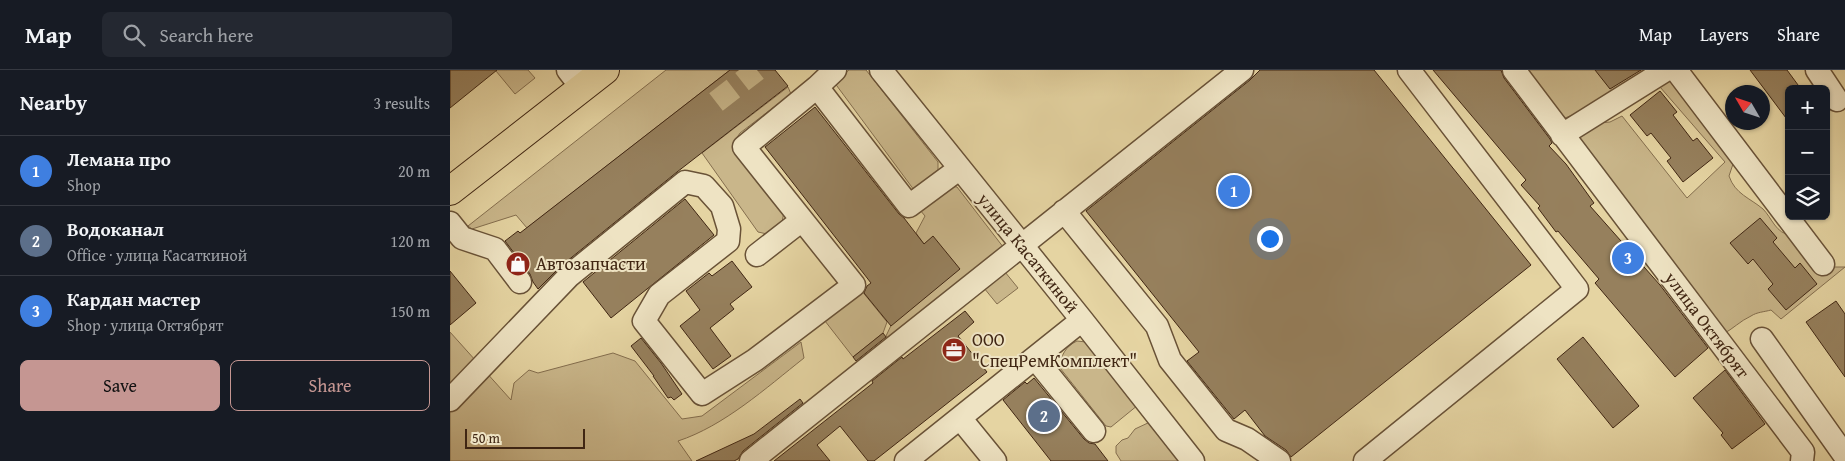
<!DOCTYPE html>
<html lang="en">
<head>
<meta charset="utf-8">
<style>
	body { margin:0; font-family:"Gentium Book Plus",serif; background:#242831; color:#f1f3f6 }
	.controls { position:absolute; right:15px; top:15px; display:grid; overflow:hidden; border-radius:8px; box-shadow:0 1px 4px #0004 }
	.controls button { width:45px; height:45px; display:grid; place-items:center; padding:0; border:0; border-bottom:1px solid #363941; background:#171b24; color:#f1f3f6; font:25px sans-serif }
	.compass { position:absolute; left:1275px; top:15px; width:45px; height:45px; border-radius:50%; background:#171b24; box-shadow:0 1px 4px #0004; rotate:309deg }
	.scale { position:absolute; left:15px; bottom:12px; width:120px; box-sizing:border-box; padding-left:5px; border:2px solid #402613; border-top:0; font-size:14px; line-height:18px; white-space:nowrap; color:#402613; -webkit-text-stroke:4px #eee3c3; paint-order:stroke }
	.you { position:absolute; left:819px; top:168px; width:18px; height:18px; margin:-12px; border:4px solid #fff; border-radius:50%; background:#1a73e8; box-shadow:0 0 0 8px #1a73e833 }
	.badge { display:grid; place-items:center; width:32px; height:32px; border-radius:50%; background:#c59692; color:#fff; font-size:16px; font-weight:700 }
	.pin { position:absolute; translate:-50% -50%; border:2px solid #fff; box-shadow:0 1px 5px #0006 }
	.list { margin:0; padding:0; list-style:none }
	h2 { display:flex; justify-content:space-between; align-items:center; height:65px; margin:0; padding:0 20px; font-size:21px }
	h2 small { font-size:16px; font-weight:400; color:#9ea1a6 }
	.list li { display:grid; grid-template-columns:32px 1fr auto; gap:15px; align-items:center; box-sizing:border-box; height:70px; padding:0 20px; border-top:1px solid #363941 }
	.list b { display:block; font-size:19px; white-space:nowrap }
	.list p { margin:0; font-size:16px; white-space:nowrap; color:#9ea1a6 }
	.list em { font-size:16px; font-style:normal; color:#9ea1a6 }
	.actions { display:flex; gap:10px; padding:15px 20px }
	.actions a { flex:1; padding:11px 0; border:1px solid #c59692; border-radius:8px; text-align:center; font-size:18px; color:#c59692 }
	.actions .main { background:#c59692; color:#111 }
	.icon { flex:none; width:28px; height:28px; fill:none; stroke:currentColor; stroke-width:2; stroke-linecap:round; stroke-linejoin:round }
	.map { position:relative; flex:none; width:1395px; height:391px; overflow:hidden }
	header { display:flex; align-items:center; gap:30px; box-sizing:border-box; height:70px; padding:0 25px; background:#171b24; border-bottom:1px solid #363941 }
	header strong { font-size:24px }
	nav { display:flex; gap:28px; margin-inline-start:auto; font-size:18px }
	.search { width:350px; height:45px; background:#242831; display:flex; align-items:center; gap:12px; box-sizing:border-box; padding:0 18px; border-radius:8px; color:#9ea1a6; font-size:19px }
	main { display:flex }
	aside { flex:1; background:#171b24 }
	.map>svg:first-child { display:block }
</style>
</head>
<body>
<header>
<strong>Map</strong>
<div class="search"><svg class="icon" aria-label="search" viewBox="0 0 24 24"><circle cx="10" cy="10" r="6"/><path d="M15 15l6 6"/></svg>Search here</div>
<nav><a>Map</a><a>Layers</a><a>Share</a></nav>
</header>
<main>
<aside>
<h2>Nearby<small>3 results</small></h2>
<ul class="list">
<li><span class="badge" style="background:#3f7fe0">1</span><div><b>Лемана про</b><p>Shop</p></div><em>20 m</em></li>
<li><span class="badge" style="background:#5c6f8a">2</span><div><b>Водоканал</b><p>Office · улица Касаткиной</p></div><em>120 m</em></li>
<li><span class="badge" style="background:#3f7fe0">3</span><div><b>Кардан мастер</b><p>Shop · улица Октябрят</p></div><em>150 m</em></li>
</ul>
<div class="actions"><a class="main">Save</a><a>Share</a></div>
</aside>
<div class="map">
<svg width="1395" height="391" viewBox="0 0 1395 391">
	<rect width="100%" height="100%" fill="#e5d4a2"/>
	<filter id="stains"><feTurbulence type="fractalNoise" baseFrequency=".004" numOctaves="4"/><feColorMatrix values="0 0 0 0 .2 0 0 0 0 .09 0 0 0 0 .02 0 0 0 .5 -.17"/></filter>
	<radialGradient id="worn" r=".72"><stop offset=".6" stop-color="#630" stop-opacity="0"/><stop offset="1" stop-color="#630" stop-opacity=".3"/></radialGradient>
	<path fill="#c9b68a" stroke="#846e4e" d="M 47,0 L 78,0 L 85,8 L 65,24 L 46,1 Z
		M 216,0 L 280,0 L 77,158 L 66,145 L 22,159 L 18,156 Z
		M 399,0 L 416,0 L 488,92 L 488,100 L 464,120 L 384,12 Z
		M 1071,0 L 1200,0 L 1220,11 L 1284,91 L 1279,106 C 1285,124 1300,128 1313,139 C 1322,148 1326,164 1341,165 L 1370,197 L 1395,197 L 1331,249 L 1321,240 C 1314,242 1307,242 1301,246 C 1290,251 1283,259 1273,264 L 1129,68 L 1148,53 L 1160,52 L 1172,46 L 1237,128 L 1275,92 L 1210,17 L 1190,30 C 1158,14 1143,38 1115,48 L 1110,47 Z
		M 338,17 L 341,24 L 290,63 L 286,69 L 287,77 L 334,142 L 332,152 L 317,164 L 308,162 L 252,83 Z
		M 501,116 L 507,117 L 557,182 L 441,274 L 436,266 L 483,167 L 474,174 L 466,163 L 475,146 L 470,140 Z
		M 555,202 L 568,218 L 547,234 L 534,218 Z
		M 411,220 L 437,252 L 433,263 L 403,287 L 375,251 Z
		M 0,262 L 61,330 L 64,313 L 79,300 L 88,303 L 163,283 L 185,291 L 232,349 L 252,346 L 351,272 L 354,288 C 316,318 274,356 228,371 L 242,391 L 0,391 Z
		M 627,271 L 636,272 L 688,335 L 661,357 L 656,356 L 610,298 C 610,286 616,276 627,271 Z
		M 700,352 L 730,391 L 671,391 L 666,383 L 666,376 L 672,370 L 678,368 L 685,359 Z"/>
	<path fill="#96805d" stroke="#402613" d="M 0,0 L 47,0 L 0,38 Z
		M 280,0 L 325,0 L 338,16 L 227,102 L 111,196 L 88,219 L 83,212 L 80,204 L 55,171 L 68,161 L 70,163 Z
		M 810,0 L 924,0 L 1081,195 L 841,387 L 836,380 L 815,366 L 795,340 L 784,349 L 737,291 L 749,282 L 636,141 L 800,10 Z
		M 983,0 L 1051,0 L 1054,8 L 1100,69 L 1102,73 L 1099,76 L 1116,94 L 1144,133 L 1140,136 L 1210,215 L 1258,278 L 1225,307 L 1145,213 L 1149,209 L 1108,161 L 1106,162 L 1088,138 L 1090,136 L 1071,115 L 1076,110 Z
		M 1145,0 L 1191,0 L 1160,19 Z
		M 1300,0 L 1337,0 L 1351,19 L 1339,19 L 1339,52 Z
		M 1210,21 L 1227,42 L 1223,45 L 1243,71 L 1247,68 L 1263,88 L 1233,112 L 1217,91 L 1221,88 L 1201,63 L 1197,66 L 1180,45 Z
		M 365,37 L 449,144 L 454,148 L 474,174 L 483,166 L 510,199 L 441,256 L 414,223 L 417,216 L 421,213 L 315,77 Z
		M 235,129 L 264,165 L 161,248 L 133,212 Z
		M 1310,148 L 1327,168 L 1323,172 L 1345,198 L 1350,193 L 1367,214 L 1336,240 L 1318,219 L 1323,214 L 1303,189 L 1298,194 L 1280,173 Z
		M 282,191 L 302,217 L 280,234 L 284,239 L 260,258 L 281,286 L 263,299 L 230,256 L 250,240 L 236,221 L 259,203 L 262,206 Z
		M 0,201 L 26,233 L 0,255 Z
		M 1386,231 L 1395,244 L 1395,307 L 1356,252 Z
		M 515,241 L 524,252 L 508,266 L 537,302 L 424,391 L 418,391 L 390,356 L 367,375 L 380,391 L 324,391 L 423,313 L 422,311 L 452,287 L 453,289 Z
		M 433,263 L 436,267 L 406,291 L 403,287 Z
		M 1133,267 L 1189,336 L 1163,358 L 1107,289 Z
		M 191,268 L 211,293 L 232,324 L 224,330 L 221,327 L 218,328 L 203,306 L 204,306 L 181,276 Z
		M 1275,300 L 1315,354 L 1282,379 L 1271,365 L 1273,363 L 1243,328 Z
		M 584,308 L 634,369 L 639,373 L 645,374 L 658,391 L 601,391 L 553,330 L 575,312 L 577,314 Z
		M 350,329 L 353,333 L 293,381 L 288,389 L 284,391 L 246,391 L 304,364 Z"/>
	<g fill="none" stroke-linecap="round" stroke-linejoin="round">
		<path stroke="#c4b185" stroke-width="22" stroke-dasharray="22 11" stroke-linecap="butt" d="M 266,32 L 307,0"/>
		<defs>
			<path id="minor" d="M 118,0 L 132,18
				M 431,0 L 632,250 L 743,391
				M 1064,0 L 1353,382 L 1352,391
				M 1226,0 L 1373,194
				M 1367,0 L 1387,30
				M 367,17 L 385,0
				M 1112,65 L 1216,0
				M 614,141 L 707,256 L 720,290 L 776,360 L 797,369 L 829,391
				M 0,153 L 12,168 L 45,179 L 70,212
				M 307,185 L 352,150
				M 1312,269 L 1395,386
				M 585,288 L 644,361
				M 0,330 L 119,206 L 235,112 L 254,116 L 272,136 L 279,159 L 278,171 L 209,225 L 194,251 L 252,324 L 305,290 L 404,215 L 294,77 L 367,17 L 459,136 L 509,99
				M 510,348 L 545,391
				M 301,391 L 792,0
				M 456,391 L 632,250
				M 915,391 L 1127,219 L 959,0"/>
			<path id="major" d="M 0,121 L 155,0"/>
		</defs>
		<use href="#minor" stroke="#695237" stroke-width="25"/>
		<use href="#major" stroke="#402613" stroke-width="30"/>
		<use href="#minor" stroke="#eee3c3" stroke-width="22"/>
		<use href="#major" stroke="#e5d4a2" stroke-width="28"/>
	</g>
	<defs>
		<symbol id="shop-disc" viewBox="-11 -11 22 22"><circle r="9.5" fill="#8f2418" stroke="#eee3c3"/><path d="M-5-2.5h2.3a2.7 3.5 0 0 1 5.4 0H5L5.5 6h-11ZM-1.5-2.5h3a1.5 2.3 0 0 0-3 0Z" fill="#fff"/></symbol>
		<symbol id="office-disc" viewBox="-11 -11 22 22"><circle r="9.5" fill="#8f2418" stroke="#eee3c3"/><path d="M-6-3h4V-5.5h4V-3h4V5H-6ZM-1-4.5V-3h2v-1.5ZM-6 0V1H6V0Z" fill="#fff"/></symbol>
	</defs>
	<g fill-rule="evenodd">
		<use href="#shop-disc" x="54" y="180" width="28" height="28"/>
		<use href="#office-disc" x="490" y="266" width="28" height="28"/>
	</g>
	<g text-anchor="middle" stroke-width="4" stroke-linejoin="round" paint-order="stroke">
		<g font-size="18" fill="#402613" stroke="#eee3c3">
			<text transform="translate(578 183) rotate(51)" y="6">улица Касаткиной</text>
			<text transform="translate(1257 255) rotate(53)" y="6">улица Октябрят</text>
		</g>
		<g font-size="18" fill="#402613" stroke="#eee3c3" text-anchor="start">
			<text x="86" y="200">Автозапчасти</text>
			<text x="522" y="276">ООО<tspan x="522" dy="21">"СпецРемКомплект"</tspan></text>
		</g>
	</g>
	<rect width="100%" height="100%" filter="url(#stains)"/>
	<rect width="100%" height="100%" fill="url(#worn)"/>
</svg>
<div class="controls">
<button>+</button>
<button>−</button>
<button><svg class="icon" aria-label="layers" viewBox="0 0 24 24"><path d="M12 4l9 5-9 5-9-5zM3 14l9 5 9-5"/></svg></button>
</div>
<svg class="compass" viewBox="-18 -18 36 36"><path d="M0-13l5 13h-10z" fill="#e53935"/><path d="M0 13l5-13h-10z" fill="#9ea1a6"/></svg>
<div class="scale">50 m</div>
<div class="you"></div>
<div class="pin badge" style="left:784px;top:121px;background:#3f7fe0">1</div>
<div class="pin badge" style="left:594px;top:346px;background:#5c6f8a">2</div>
<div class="pin badge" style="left:1178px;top:188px;background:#3f7fe0">3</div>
</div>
</main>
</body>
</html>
